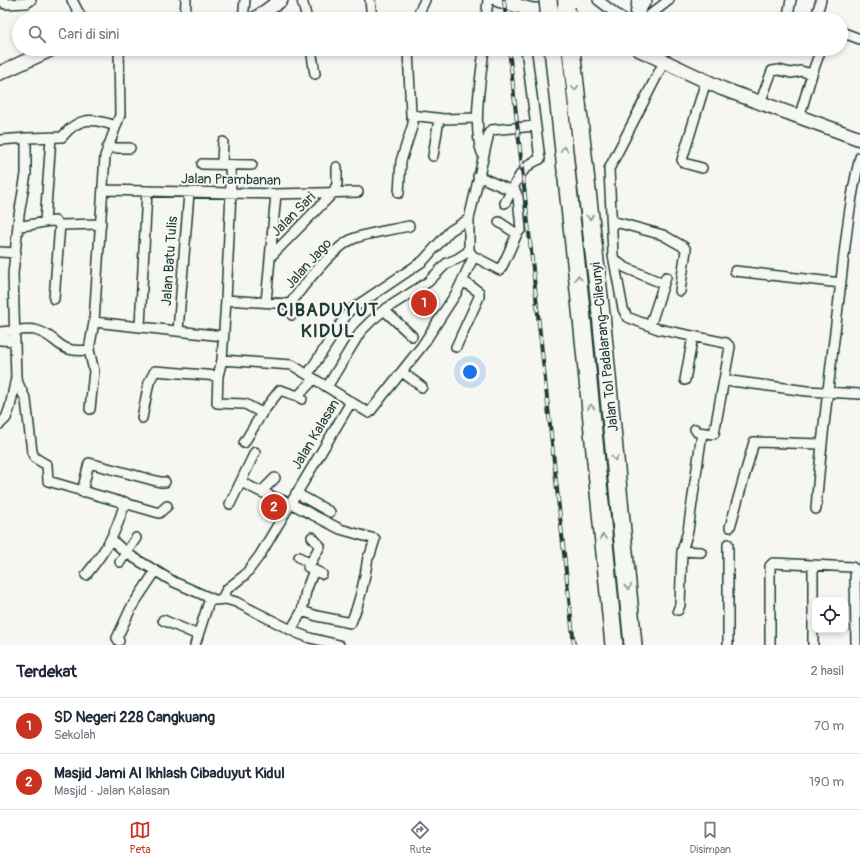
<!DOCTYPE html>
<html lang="id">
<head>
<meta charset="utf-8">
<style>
	body { margin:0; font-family:Pangolin,sans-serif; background:#f6f6f7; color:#1f2937 }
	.controls { position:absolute; right:12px; bottom:12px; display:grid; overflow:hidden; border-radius:8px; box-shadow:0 2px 6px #0003 }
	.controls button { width:36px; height:36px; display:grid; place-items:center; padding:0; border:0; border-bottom:1px solid #e0e1e3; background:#fff; color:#1f2937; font:20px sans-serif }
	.you { position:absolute; left:470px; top:372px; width:14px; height:14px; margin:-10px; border:3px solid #fff; border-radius:50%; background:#1a73e8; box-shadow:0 0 0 6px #1a73e833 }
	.badge { display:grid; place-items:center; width:26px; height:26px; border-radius:50%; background:#c8321e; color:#fff; font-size:13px; font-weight:700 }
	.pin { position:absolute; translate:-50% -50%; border:2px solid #fff; box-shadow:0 1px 4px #0006 }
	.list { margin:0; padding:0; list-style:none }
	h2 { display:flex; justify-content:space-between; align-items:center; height:52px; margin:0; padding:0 16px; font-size:17px }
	h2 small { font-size:13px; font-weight:400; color:#747a83 }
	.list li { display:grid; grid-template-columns:26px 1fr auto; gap:12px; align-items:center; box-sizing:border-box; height:56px; padding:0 16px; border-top:1px solid #e0e1e3 }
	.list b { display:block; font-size:15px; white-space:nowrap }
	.list p { margin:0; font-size:13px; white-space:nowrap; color:#747a83 }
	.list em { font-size:13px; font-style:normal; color:#747a83 }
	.icon { flex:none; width:22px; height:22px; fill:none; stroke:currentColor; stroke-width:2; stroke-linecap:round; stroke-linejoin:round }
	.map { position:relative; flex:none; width:860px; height:645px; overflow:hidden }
	.search { position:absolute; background:#fff; box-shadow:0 2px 6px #0003; left:12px; right:12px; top:12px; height:44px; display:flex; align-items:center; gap:10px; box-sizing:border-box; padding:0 14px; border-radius:22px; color:#747a83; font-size:15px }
	.sheet { height:164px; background:#fff }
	nav { display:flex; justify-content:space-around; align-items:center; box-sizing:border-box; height:56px; border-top:1px solid #e0e1e3; background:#fff; font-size:11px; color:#747a83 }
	nav a { display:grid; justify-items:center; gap:2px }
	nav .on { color:#c8321e }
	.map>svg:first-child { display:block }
</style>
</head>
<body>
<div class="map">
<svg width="860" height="645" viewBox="0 0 860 645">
	<rect width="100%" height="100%" fill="#f6f6f2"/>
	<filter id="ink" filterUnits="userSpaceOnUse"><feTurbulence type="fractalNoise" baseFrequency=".025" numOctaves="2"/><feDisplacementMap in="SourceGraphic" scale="8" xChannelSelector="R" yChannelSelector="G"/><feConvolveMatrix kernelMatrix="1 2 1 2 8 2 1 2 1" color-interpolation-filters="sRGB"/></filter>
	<g filter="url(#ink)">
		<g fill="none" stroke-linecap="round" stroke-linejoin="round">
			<defs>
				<path id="street" d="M 3,0 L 5,4 L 27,3 L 31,0
					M 72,0 L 82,19
					M 302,0 L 307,19
					M 370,0 L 372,19
					M 598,0 L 623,19
					M 791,0 L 788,15 L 792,19
					M 635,17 L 637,0
					M 185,19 L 186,0
					M 243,19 L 245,0
					M 416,19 L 425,0
					M 486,19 L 488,0
					M 524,19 L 525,8
					M 635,19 L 647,0
					M 645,19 L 669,0
					M 820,19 L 817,13 L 821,0
					M 841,32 L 860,39
					M 311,49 L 315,74
					M 408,49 L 411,115 L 444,119 L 477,118
					M 664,62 L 609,169 L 613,255 L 623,309 L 627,317 L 658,329 L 726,343 L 730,347 L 714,434 L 697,432 L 695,429
					M 760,103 L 772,71 L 779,70 L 791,73 L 801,71 L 812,74
					M 799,118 L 812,74 L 821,49
					M 0,140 L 26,138
					M 107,148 L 130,148
					M 482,153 C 472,126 481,78 484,49
					M 433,156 L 439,119
					M 222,163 L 223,142
					M 202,164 L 252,165
					M 230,165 L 231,192 L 226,300 L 222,360 L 218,376 L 217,403 L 245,404 L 262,413
					M 702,168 L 684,163 L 682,160 L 706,81
					M 478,176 L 512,191
					M 104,190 L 276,194 L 358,192
					M 399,193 L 401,161 L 413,124 L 413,115
					M 505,203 C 515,186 520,166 540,159 L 526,49
					M 45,221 L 51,138
					M 612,221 L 663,235 L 684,247 L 686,250 L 680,291
					M 499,222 L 517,234 L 521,229 L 518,197 L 514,188
					M 18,226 C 32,226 42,221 55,221 L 60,225 L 101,224
					M 0,252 L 16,253
					M 272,255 L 333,193 L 337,184 L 337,167
					M 473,256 L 500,270 C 507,258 511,246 517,234
					M 615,260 L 624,267 L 657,281
					M 735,271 L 841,283
					M 54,299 L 60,225
					M 226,300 L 290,304 C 303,286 335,245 355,238 C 372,232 391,230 409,226
					M 266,302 L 276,194
					M 290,304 L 292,315
					M 384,310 L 412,336
					M 94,322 L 223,336
					M 140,326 L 147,191
					M 650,326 L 666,277
					M 178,331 L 189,193
					M 0,332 C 9,332 28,328 35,330 C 60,336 55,354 89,350
					M 0,340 L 15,341
					M 456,347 L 479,297 L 479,292 L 463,281
					M 402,372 L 422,387
					M 308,374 L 349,311 L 423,261 L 450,231 L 469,219
					M 16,379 L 26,400 L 32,452 L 35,458 L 47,465 L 48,481 L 159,513 L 167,506
					M 685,380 L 693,336
					M 724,380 L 807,391 L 860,394
					M 327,387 L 361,331 L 371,321 L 384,310 L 428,282 L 447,263 L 457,259 L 469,251
					M 302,399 L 298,396 L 314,379
					M 351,402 L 369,413 L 422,346 L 457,292 L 472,260 L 473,256 L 469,251 L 469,219 L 489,133 L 491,130 L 535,126
					M 90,409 L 94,371 L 89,350 L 94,322 L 105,156 L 120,115 L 119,49
					M 142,418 L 149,382 L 155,371 L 218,376
					M 0,424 L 6,418 L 10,407 L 16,378 L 13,274 L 19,215 L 26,174 L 26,138 L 62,137 C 79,116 93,118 116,126
					M 244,443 L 262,413 L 280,390 L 298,396
					M 241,482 L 261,492 L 275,478
					M 82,492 L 89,463 L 160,482 L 165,482
					M 261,492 L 292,504 L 340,529 L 375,539 L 370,555 L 368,557 C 365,579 360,602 351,623 L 317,616 L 302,611
					M 296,493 L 330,512
					M 230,504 L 255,452
					M 816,509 C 821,441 830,374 838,307 C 844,257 848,207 860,157
					M 730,527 L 754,442 L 821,444
					M 112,540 L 126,553 L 174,582 L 215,600 L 226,599 L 236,602 L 297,633 L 310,638 L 339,645
					M 682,551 L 701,552
					M 299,557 L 310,564 L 308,567 L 322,574
					M 120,562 L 136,538
					M 310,564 L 320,546 L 312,537
					M 813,565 L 813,645
					M 86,575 C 106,550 116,534 125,502
					M 222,599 L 227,589 L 245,575 L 260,555 L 351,402 L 292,365 L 222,360
					M 678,610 L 680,605 L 682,551 L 688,531 L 702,433
					M 163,620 L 198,635
					M 291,630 L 302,611 L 306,591 L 314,570
					M 119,641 L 117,638 L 131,608 L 155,572
					M 195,645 L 210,598
					M 728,645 L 728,544
					M 770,645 L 770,566 L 773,563 L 852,567 L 855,569 L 856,645"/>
				<path id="secondary" d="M 498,0 L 532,10 L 543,10 L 558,14
					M 255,19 L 281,0
					M 638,49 L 723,89 L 860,139
					M 0,73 L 52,49"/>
				<path id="highway" d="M 553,49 L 582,319 L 614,645
					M 571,49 L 601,314 L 633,645"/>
			</defs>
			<use href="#street" stroke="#1f3d34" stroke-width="12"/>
			<use href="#secondary" stroke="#1f3d34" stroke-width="16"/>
			<use href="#highway" stroke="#1f3d34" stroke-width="20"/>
			<use href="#street" stroke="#f6f6f2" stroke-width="9"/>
			<use href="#secondary" stroke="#f6f6f2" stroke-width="13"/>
			<use href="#highway" stroke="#f6f6f2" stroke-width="17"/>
			<defs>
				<path id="rail" d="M 504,0 L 506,19
					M 509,49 L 574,645"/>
			</defs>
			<use href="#rail" stroke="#1f3d34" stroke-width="4"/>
			<use href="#rail" stroke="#f6f6f2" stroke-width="2.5" stroke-dasharray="8" stroke-linecap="butt"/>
			<defs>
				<path id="highway-bridge" d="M 548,0 L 550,19
					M 566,8 L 567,19"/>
			</defs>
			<use href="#highway-bridge" stroke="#1f3d34" stroke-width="20" stroke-linecap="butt"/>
			<use href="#highway-bridge" stroke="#f6f6f2" stroke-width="17"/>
		</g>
		<defs><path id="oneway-chevron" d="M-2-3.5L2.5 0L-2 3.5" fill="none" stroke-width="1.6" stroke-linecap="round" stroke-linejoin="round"/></defs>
		<g stroke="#8a9a93">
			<use href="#oneway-chevron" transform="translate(575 88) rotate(83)"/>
			<use href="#oneway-chevron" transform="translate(564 149) rotate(-96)"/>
			<use href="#oneway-chevron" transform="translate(590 217) rotate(83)"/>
			<use href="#oneway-chevron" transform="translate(578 278) rotate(-96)"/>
			<use href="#oneway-chevron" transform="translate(591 407) rotate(-95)"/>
			<use href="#oneway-chevron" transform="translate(615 458) rotate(84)"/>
			<use href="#oneway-chevron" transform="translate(603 537) rotate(-95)"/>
			<use href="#oneway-chevron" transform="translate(628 587) rotate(84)"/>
		</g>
	</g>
	<g text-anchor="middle" stroke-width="4" stroke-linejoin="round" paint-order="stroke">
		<g font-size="14" fill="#1f3d34" stroke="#f6f6f2">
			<text transform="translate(231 179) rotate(1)" y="5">Jalan Prambanan</text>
			<text transform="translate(293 214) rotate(-45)" y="5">Jalan Sari</text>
			<text transform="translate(169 261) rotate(-86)" y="5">Jalan Batu Tulis</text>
			<text transform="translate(308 263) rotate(-48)" y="5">Jalan Jago</text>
			<text transform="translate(604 347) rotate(-96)" y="5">Jalan Tol Padalarang–Cileunyi</text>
			<text transform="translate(315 434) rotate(-59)" y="5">Jalan Kalasan</text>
		</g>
		<g font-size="18" font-weight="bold" letter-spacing="1" fill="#1f3d34" stroke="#f6f6f2">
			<text x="328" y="316">CIBADUYUT<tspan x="328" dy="21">KIDUL</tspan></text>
		</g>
	</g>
</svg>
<div class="controls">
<button><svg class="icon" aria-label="locate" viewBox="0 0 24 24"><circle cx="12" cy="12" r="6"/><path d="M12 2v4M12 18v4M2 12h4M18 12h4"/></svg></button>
</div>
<div class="you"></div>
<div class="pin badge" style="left:424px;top:303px">1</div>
<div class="pin badge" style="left:274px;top:507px">2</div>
<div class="search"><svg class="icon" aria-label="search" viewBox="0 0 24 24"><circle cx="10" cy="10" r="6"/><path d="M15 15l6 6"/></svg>Cari di sini</div>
</div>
<section class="sheet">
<h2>Terdekat<small>2 hasil</small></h2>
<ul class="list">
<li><span class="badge">1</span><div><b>SD Negeri 228 Cangkuang</b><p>Sekolah</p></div><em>70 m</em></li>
<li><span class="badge">2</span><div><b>Masjid Jami Al Ikhlash Cibaduyut Kidul</b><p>Masjid · Jalan Kalasan</p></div><em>190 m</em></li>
</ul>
</section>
<nav>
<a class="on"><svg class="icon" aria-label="map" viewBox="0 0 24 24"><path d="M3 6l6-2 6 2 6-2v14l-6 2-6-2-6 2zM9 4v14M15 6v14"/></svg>Peta</a>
<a><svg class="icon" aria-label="directions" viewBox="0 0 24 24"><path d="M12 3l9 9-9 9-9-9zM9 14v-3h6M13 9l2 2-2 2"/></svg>Rute</a>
<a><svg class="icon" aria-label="saved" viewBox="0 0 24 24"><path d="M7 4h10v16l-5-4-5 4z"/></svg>Disimpan</a>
</nav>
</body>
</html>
